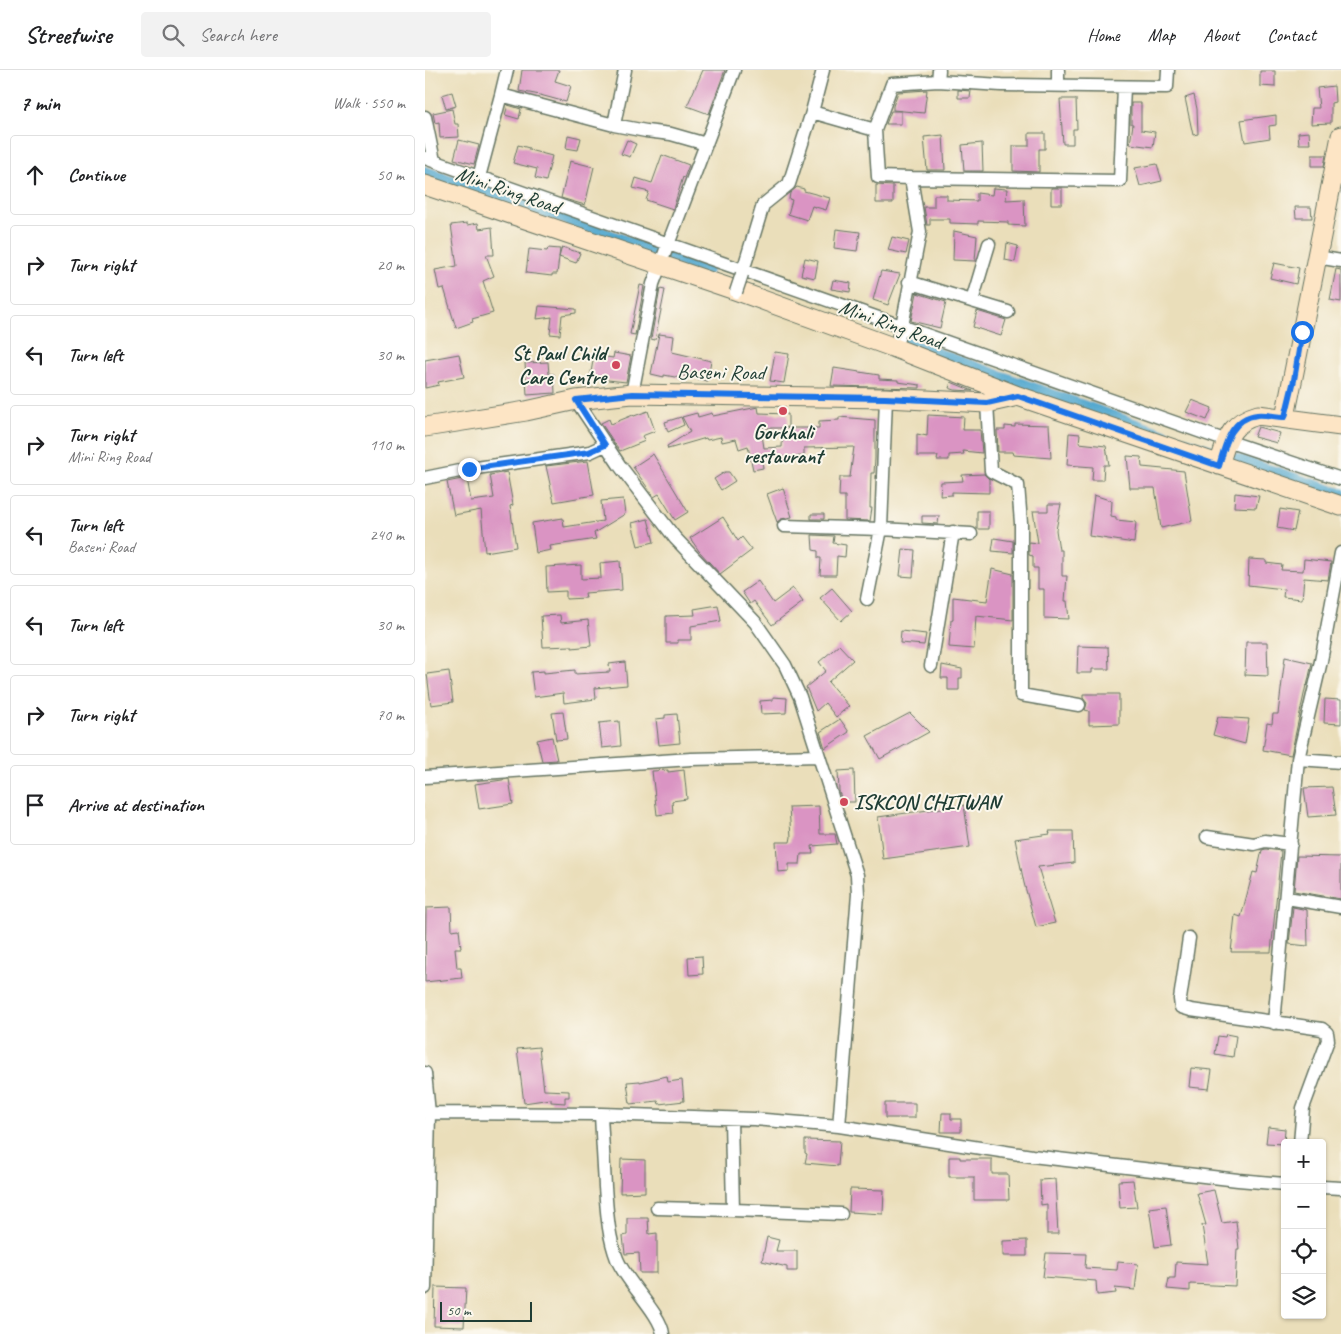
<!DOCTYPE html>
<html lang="en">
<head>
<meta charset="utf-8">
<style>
	body { margin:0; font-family:Caveat,sans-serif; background:#f2f2f2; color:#202124 }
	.controls { position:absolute; right:15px; bottom:15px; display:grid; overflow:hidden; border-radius:5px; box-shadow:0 1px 4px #0004 }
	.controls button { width:45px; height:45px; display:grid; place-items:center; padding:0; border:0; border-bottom:1px solid #e0e0e0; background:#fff; color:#202124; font:25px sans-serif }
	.scale { position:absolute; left:15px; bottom:12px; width:92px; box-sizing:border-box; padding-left:5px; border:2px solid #1f3d34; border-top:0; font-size:14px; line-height:18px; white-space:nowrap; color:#1f3d34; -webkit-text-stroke:4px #fbf7ec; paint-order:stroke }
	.stop { position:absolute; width:15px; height:15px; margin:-11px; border:4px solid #1a73e8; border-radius:50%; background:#fff }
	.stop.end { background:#1a73e8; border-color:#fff; box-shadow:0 1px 5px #0008 }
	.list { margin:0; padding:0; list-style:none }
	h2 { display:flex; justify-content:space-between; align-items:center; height:65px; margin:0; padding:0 20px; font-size:21px }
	h2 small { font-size:16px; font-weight:400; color:#757577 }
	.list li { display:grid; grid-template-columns:32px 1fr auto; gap:15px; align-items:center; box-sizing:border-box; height:80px; margin:0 10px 10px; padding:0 10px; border:1px solid #e0e0e0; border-radius:5px }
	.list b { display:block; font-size:19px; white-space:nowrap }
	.list p { margin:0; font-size:16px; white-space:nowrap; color:#757577 }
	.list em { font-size:16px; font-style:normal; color:#757577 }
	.icon { flex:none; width:28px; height:28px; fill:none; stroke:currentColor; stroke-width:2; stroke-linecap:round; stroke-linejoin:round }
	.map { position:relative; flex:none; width:916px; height:1264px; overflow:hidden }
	header { display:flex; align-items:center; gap:30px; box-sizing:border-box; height:70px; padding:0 25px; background:#fff; border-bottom:1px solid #e0e0e0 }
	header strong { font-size:24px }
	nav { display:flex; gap:28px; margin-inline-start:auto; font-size:18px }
	.search { width:350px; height:45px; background:#f2f2f2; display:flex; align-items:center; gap:12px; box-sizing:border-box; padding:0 18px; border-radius:5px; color:#757577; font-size:19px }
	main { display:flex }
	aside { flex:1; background:#fff }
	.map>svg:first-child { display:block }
</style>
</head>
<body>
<header>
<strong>Streetwise</strong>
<div class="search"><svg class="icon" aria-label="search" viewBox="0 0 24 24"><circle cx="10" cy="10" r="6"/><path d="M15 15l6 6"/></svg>Search here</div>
<nav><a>Home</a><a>Map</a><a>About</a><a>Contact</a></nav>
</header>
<main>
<aside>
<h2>7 min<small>Walk · 550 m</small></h2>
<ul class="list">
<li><svg class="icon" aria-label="ahead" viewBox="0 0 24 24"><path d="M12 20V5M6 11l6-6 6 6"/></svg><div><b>Continue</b></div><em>50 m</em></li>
<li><svg class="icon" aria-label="right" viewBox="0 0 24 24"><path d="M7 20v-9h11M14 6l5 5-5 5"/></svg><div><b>Turn right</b></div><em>20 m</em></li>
<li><svg class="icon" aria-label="left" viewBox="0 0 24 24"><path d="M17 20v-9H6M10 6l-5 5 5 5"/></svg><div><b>Turn left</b></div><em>30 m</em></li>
<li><svg class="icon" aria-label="right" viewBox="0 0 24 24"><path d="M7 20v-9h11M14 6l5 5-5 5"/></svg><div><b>Turn right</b><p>Mini Ring Road</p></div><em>110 m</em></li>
<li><svg class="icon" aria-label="left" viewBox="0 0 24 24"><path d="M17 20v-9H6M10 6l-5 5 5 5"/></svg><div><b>Turn left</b><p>Baseni Road</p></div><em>240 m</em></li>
<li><svg class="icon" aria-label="left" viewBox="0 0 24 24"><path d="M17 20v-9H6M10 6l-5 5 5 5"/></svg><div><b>Turn left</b></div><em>30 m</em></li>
<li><svg class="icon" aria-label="right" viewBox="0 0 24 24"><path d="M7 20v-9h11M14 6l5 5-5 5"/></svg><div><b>Turn right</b></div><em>70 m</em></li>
<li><svg class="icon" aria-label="arrive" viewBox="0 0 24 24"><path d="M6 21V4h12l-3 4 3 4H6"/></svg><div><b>Arrive at destination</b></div></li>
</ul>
</aside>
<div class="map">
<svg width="916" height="1264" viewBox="0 0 916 1264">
	<rect width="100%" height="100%" fill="#fbf7ec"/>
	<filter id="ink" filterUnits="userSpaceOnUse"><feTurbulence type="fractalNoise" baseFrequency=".02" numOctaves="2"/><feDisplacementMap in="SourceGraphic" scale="10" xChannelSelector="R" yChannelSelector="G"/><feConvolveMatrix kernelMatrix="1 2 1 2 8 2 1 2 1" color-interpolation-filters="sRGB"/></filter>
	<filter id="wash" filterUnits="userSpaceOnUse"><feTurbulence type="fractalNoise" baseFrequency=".0096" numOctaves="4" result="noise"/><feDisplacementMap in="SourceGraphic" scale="20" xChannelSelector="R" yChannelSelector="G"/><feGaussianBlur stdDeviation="1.12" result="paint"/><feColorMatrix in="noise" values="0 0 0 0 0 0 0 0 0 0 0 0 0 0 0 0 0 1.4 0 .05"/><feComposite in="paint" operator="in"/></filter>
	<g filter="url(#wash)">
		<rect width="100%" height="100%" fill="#eadeba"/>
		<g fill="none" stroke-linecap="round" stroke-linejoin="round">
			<path stroke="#53a8cf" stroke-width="12" d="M 0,102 L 135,147 L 282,201
				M 477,271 L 759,372 L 916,424"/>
		</g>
		<g id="blocks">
			<path fill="#da94c3" d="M 97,0 L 134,0 L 130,11 L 146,16 L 141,32 L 115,25 L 94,21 Z
				M 278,0 L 300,0 L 284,44 L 262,36 Z
				M 835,1 L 850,1 L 850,17 L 835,16 Z
				M 909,16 L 910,32 L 906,33 L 906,53 L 886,54 L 887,38 L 894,38 L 892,18 Z
				M 502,20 L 499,43 L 468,40 L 468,36 L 473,22 Z
				M 533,20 L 546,21 L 545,28 L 533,28 Z
				M 27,22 L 31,36 L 21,39 L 17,25 Z
				M 769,25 L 772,39 L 773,64 L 768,65 L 760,28 Z
				M 635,29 L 651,29 L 652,59 L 648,59 L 648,74 L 638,74 Z
				M 706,33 L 716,33 L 716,60 L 730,62 L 728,77 L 705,74 L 708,54 L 706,54 Z
				M 83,35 L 96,39 L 94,49 L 80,45 Z
				M 27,39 L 30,54 L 33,54 L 34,67 L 15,68 L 14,52 L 10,53 L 8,43 Z
				M 466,41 L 476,41 L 476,54 L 461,54 Z
				M 851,45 L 851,55 L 844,56 L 845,68 L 820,72 L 816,50 Z
				M 884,62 L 885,74 L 874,74 L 873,63 Z
				M 604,63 L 620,63 L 620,79 L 614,79 L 614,102 L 588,101 L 588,76 L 604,76 Z
				M 143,65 L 156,68 L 153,80 L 141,78 Z
				M 518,65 L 520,100 L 502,100 L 499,67 Z
				M 34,70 L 54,75 L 49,94 L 29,89 Z
				M 202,70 L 211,74 L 205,87 L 196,84 Z
				M 557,73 L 558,101 L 539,101 L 537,75 Z
				M 93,75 L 104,78 L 104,80 L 127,86 L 121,111 L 110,108 L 112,99 L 88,93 Z
				M 237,85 L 264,95 L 259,108 L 258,107 L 248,139 L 221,130 L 224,122 L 208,118 L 211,108 L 227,113 Z
				M 887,85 L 901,85 L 899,96 L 887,96 Z
				M 145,91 L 169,97 L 160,135 L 136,128 Z
				M 732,94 L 737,111 L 715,116 L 710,98 Z
				M 451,115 L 468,116 L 468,133 L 451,133 Z
				M 372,117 L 379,119 L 379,121 L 405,128 L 401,140 L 387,136 L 382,150 L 363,144 L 367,130 L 364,129 L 365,123 Z
				M 568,118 L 582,119 L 581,130 L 599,129 L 600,156 L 583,155 L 583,152 L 553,151 L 553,154 L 525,153 L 525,149 L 505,149 L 505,155 L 502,155 L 499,137 L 509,137 L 509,125 L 522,125 L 522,130 L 552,131 L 552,123 L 567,125 Z
				M 626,118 L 637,118 L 637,134 L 626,134 Z
				M 870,137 L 886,137 L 887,148 L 871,148 Z
				M 42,153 L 42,155 L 53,153 L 54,159 L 67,157 L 69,185 L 61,185 L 69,206 L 58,211 L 68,243 L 47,249 L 48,252 L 31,258 L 19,218 L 14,219 L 10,200 L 32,196 L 26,155 Z
				M 411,159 L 435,162 L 432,181 L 409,178 Z
				M 529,161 L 552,166 L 550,191 L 528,190 Z
				M 467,167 L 484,171 L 481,184 L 463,180 Z
				M 582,173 L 593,176 L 590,192 L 580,190 Z
				M 137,177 L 155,183 L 151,193 L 134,187 Z
				M 123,178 L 135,179 L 132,204 L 127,204 L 127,206 L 101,203 L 104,179 L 122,181 Z
				M 380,188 L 393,191 L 390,208 L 376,205 Z
				M 849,193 L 874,198 L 871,214 L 845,208 Z
				M 911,199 L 916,200 L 916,232 L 905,230 Z
				M 456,201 L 475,204 L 463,235 L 448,230 Z
				M 408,210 L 426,213 L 425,222 L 406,219 Z
				M 215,215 L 219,216 L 210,265 L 205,264 Z
				M 235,219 L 240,220 L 230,270 L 226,269 Z
				M 492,223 L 521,232 L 515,258 L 486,251 Z
				M 114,236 L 151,239 L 151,243 L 137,245 L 135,265 L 125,264 L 127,247 L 112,249 Z
				M 552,241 L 581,250 L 576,266 L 548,257 Z
				M 234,264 L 249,266 L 247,282 L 286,291 L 282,311 L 256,305 L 255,308 L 239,305 L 239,307 L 226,304 Z
				M 350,282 L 364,284 L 359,313 L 345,311 Z
				M 189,283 L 206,286 L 201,312 L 165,308 L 169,285 L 188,288 Z
				M 34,284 L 39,307 L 13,312 L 14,315 L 0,318 L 0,290 Z
				M 123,292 L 124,304 L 129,304 L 130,323 L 102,325 L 100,293 Z
				M 409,298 L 454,305 L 454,309 L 473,310 L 473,312 L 495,315 L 495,318 L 406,316 Z
				M 526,312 L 548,321 L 530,320 L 524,318 Z
				M 767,330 L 787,338 L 782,350 L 761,342 Z
				M 333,337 L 334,343 L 363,344 L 363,358 L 336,358 L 339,378 L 357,377 L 358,358 L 394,358 L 394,351 L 414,350 L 414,347 L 450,350 L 450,388 L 449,403 L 446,403 L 445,438 L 447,438 L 445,451 L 420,450 L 420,426 L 414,426 L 415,407 L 425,407 L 429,377 L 379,378 L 379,386 L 340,388 L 340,391 L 337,391 L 338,398 L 328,400 L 323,376 L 314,379 L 311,369 L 297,372 L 296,367 L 282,370 L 281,368 L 243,379 L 242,376 L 265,362 L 257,347 L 272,343 L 273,347 L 287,343 L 288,346 Z
				M 223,341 L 230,361 L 217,366 L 220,371 L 195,381 L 176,353 L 184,349 L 186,354 L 208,345 L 209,346 Z
				M 503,345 L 539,347 L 538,360 L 555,360 L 557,383 L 538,381 L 539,384 L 524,385 L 524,390 L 512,390 L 513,386 L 492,386 L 492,364 L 502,366 Z
				M 256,347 L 259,355 L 243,362 L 240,352 Z
				M 590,354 L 624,355 L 626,388 L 588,385 L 587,382 L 573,382 L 572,360 L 580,360 L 580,356 L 590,357 Z
				M 833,357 L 855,363 L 852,373 L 829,367 Z
				M 644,363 L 655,364 L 654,373 L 681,376 L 684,395 L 679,395 L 678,410 L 667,410 L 668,397 L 642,395 Z
				M 228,384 L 263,442 L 250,450 L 234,424 L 229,427 L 208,397 Z
				M 702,386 L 716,387 L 717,397 L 759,401 L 767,451 L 736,458 L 730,418 L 705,418 Z
				M 163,391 L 169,425 L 129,432 L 121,396 Z
				M 82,402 L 88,435 L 85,436 L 91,477 L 60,482 L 56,440 L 29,445 L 22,412 L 42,408 L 46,431 L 69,428 L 65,405 Z
				M 300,402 L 304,402 L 310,411 L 296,420 L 289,409 Z
				M 559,404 L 564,409 L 564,423 L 527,422 L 527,425 L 515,426 L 516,412 L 538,411 L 537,405 Z
				M 358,418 L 367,447 L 356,449 L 352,452 L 342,424 Z
				M 810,423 L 834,426 L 831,438 L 809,437 Z
				M 669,425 L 687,431 L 686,446 L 691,447 L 691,450 L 711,452 L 709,473 L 664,466 Z
				M 198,429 L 200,444 L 169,463 L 171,469 L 125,476 L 126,480 L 111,483 L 107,453 L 138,448 L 139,457 L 178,451 L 176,431 Z
				M 623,434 L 636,434 L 631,460 L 634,480 L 637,480 L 637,506 L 642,506 L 640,531 L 642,531 L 644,549 L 619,548 L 619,519 L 613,519 L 613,498 L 608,498 L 608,486 L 604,485 L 604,472 L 613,473 L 608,441 L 623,441 Z
				M 855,439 L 873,442 L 869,461 L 852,458 Z
				M 552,441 L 564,441 L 564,459 L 552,459 Z
				M 386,444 L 399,444 L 399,449 L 386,449 Z
				M 497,446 L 514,446 L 513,454 L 497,453 Z
				M 298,447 L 313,471 L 317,467 L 327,480 L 295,504 L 274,481 L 265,468 Z
				M 223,449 L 229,472 L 213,476 L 207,453 Z
				M 387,465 L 409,466 L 408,473 L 421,475 L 420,487 L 412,486 L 411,505 L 395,505 L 396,488 L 393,488 L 393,481 L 388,480 Z
				M 569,468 L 588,471 L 588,483 L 567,481 Z
				M 478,479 L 490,480 L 488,507 L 475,506 Z
				M 824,489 L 841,490 L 841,493 L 857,495 L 856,500 L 878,501 L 879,489 L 906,492 L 903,510 L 879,508 L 877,529 L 858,527 L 859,519 L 823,515 Z
				M 195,491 L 197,520 L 160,523 L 161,528 L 141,529 L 141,521 L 122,522 L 121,497 L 156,495 L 156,509 L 176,508 L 175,493 Z
				M 567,499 L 588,504 L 588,550 L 551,546 L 549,579 L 524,577 L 526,550 L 528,550 L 528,527 L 562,531 Z
				M 333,511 L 348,533 L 368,518 L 378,532 L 347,555 L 329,531 L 325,534 L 317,522 Z
				M 407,518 L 427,541 L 416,551 L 395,528 Z
				M 293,535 L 296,551 L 266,556 L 266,570 L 253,570 L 253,573 L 241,573 L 241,546 L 270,545 L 269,539 Z
				M 135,545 L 136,553 L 163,550 L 166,576 L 147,578 L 147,576 L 118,577 L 116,546 Z
				M 476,561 L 501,564 L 499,575 L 475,573 Z
				M 821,572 L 842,572 L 843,606 L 820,605 Z
				M 414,575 L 428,590 L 403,612 L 424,636 L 411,647 L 400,633 L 391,641 L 381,617 L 401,601 L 394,592 Z
				M 653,576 L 683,577 L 684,599 L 667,599 L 667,603 L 652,603 Z
				M 860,587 L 887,593 L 882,616 L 881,615 L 866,685 L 838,680 L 842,653 L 847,654 L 848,644 L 853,644 Z
				M 200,592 L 202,615 L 170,618 L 171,629 L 139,633 L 138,623 L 109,627 L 106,602 L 119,601 L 119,603 L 150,600 L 150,604 L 185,602 L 184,594 Z
				M 517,595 L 537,599 L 537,608 L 534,608 L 534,620 L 523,620 L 523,608 L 516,608 Z
				M 24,601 L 28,632 L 6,635 L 2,604 Z
				M 658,624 L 694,624 L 694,654 L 664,655 L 664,641 L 660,640 L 662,633 L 658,628 Z
				M 348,627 L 362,628 L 361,643 L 336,644 L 335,631 L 348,630 Z
				M 900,629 L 916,630 L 916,654 L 899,653 Z
				M 138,642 L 142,669 L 131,670 L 127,643 Z
				M 485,643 L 504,662 L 455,689 L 442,666 Z
				M 252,644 L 255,673 L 234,675 L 231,649 L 240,648 L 240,645 Z
				M 793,647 L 824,649 L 820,674 L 788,665 Z
				M 415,649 L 424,662 L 400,678 L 395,662 Z
				M 194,651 L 196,676 L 177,678 L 174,653 Z
				M 127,667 L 132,690 L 117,691 L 112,670 Z
				M 243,700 L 243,702 L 259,700 L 262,729 L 247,731 L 248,743 L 232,745 L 227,701 Z
				M 429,700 L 430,732 L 417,732 L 414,721 L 413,701 Z
				M 84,709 L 88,734 L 54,739 L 50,714 Z
				M 907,717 L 911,745 L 883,747 L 879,718 Z
				M 539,735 L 545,777 L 458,789 L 453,747 Z
				M 394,736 L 395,764 L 410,764 L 412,774 L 387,776 L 388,784 L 376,784 L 375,794 L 364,794 L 364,801 L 353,802 L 351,772 L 365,772 L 366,767 L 364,737 Z
				M 624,761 L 648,761 L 649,793 L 613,797 L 630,853 L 611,857 L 599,813 L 590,769 L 625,764 Z
				M 841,779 L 856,781 L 846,882 L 806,882 L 810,845 L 816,847 L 828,802 L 832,803 L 837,780 Z
				M 872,786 L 916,787 L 916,829 L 869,821 Z
				M 26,837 L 27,860 L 34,859 L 36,878 L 30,878 L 32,898 L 36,898 L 37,908 L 0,912 L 1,838 Z
				M 868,837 L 882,840 L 883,876 L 864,874 Z
				M 277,886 L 278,904 L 264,905 L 263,887 Z
				M 801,964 L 811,966 L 808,987 L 790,984 L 793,966 L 800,967 Z
				M 114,977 L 119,1020 L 144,1021 L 144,1027 L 140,1027 L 140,1033 L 126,1032 L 126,1029 L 99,1033 L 92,979 Z
				M 766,998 L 787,1000 L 784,1019 L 764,1017 Z
				M 242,1006 L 243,1012 L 257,1010 L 259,1031 L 234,1034 L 233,1031 L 205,1034 L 202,1012 L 215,1011 L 215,1012 Z
				M 460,1033 L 490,1033 L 490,1048 L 460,1048 Z
				M 517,1043 L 526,1043 L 526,1049 L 536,1049 L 536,1062 L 516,1062 Z
				M 843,1057 L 860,1059 L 859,1074 L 841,1073 Z
				M 380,1070 L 415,1071 L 413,1096 L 380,1093 L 382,1084 L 380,1083 Z
				M 524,1087 L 535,1087 L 535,1089 L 567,1089 L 567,1104 L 583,1104 L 584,1130 L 549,1130 L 549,1107 L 524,1107 Z
				M 196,1089 L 220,1090 L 220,1122 L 195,1123 Z
				M 630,1109 L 633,1164 L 622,1164 L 622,1134 L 616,1135 L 615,1110 Z
				M 708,1110 L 712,1137 L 695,1138 L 693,1111 Z
				M 425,1119 L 459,1120 L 458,1144 L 424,1142 Z
				M 789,1120 L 797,1153 L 811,1151 L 814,1179 L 812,1179 L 810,1216 L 765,1214 L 765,1221 L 742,1219 L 744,1208 L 750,1208 L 751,1192 L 783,1194 L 777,1155 L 781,1155 L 772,1123 Z
				M 741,1136 L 746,1175 L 730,1177 L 724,1138 Z
				M 202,1148 L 223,1148 L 224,1164 L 232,1163 L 232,1203 L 215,1203 L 214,1183 L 200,1184 L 198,1166 L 202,1165 Z
				M 342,1167 L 354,1170 L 351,1181 L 372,1181 L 372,1201 L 362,1201 L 362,1197 L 337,1191 Z
				M 602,1170 L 602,1186 L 578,1186 L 578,1171 Z
				M 621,1183 L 661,1184 L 660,1198 L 692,1200 L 693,1192 L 713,1194 L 710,1220 L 690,1218 L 691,1223 L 672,1225 L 671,1211 L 618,1207 Z
				M 10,1217 L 41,1218 L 39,1257 L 9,1256 Z"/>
		</g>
	</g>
	<g filter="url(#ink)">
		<use href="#blocks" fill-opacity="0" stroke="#667563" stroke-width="1"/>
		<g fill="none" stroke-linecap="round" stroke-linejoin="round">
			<defs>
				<path id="street" d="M 513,11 L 576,15 L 742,17 L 743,0
					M 633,16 L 633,0
					M 76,25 L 82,0
					M 387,42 L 398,0
					M 0,47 L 9,91
					M 189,55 L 200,0
					M 450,60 L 453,107 L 486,108 L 495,162 L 477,256 L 470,278
					M 0,88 L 802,371 L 916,409
					M 54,107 L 76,25 L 189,55 L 221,61 L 246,64 L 281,74
					M 486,108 L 695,111 L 699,17
					M 892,187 L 916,191
					M 317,204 L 338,135 L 364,114 L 387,42 L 450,60 L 467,14 L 513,11 L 514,0
					M 484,212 L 583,242
					M 547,231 L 564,174
					M 207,324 L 228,214 L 309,0
					M 151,330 L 195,396 L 250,468 L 330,552 L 360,595 L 375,627 L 432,805 L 433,824 L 414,1056
					M 562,333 L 566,401 L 593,415 L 596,453 L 596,625 L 654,635
					M 0,408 L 44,399 L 165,382 L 180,375
					M 359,456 L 456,459 L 546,464
					M 442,529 L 456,459 L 461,328
					M 506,596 L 528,462
					M 873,689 L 916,692
					M 0,707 L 266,689 L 394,686
					M 782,767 L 829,774 L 840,771 L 866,774
					M 862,828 L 916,837
					M 764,868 L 755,929 L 756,937 L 766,940 L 897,959 L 902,963 L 903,970 L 878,1038 L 875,1073
					M 849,953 L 873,689 L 896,591 L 916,483
					M 0,1003 L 4,1043 L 0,1218
					M 0,1043 L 176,1044 L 329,1049 L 414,1056 L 607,1086 L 813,1110 L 860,1114
					M 176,1044 C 177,1068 179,1093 180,1117 C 182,1142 183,1166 192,1189 C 201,1212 236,1244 238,1264
					M 306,1049 L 308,1140 L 416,1144
					M 897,1117 L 916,1118
					M 232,1138 L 308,1140"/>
				<path id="secondary" d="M 0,115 L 310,220 L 470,278 L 593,326 L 916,436
					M 860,347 L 916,66
					M 0,357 L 101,341 L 151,330 L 207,324 L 461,328 L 562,333 L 593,326
					M 794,395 C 802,370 804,353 833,345 L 916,356"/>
			</defs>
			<use href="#street" stroke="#667563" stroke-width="15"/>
			<use href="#secondary" stroke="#667563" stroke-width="21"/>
			<use href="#street" stroke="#fff" stroke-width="12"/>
			<use href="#secondary" stroke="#fde5c5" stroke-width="19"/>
			<defs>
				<path id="street-bridge" d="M 311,222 L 317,204"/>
			</defs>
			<use href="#street-bridge" stroke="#667563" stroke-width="15" stroke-linecap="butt"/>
			<use href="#street-bridge" stroke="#fff" stroke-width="12"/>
		</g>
	</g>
	<g fill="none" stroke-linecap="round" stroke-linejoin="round" filter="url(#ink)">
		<path stroke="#1a73e8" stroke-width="6" d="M 44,399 L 164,382 L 180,375 L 151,330 L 207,324 L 460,328 L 562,333 L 593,326 L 794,396 C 800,375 806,348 832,345 C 841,344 851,347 860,347 L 869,310 L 877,262"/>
	</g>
	<g fill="#d1495b" stroke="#fbf7ec" stroke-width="2">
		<circle cx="191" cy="295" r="5"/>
		<circle cx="358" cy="341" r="5"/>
		<circle cx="419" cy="732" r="5"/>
	</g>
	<g text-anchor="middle" stroke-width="4" stroke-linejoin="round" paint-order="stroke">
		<g font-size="21" fill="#1f3d34" stroke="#fbf7ec">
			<text transform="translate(83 120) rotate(19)" y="7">Mini Ring Road</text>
			<text transform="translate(466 254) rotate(20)" y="7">Mini Ring Road</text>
			<text transform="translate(296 302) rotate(1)" y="7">Baseni Road</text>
		</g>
		<g font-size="21" font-weight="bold" fill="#1f3d34" stroke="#fbf7ec" text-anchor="end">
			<text x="181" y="290">St Paul Child<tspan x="181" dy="24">Care Centre</tspan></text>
			<text x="358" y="369" text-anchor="middle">Gorkhali<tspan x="358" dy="24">restaurant</tspan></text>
			<text x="429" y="739" text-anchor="start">ISKCON CHITWAN</text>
		</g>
	</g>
</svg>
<div class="controls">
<button>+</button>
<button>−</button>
<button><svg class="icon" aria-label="locate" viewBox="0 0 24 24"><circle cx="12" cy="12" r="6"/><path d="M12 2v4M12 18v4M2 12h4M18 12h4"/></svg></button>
<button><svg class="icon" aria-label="layers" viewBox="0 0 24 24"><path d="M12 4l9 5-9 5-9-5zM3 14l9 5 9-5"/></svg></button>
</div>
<div class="scale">50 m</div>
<div class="stop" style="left:877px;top:262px"></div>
<div class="stop end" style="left:44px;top:399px"></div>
</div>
</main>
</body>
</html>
